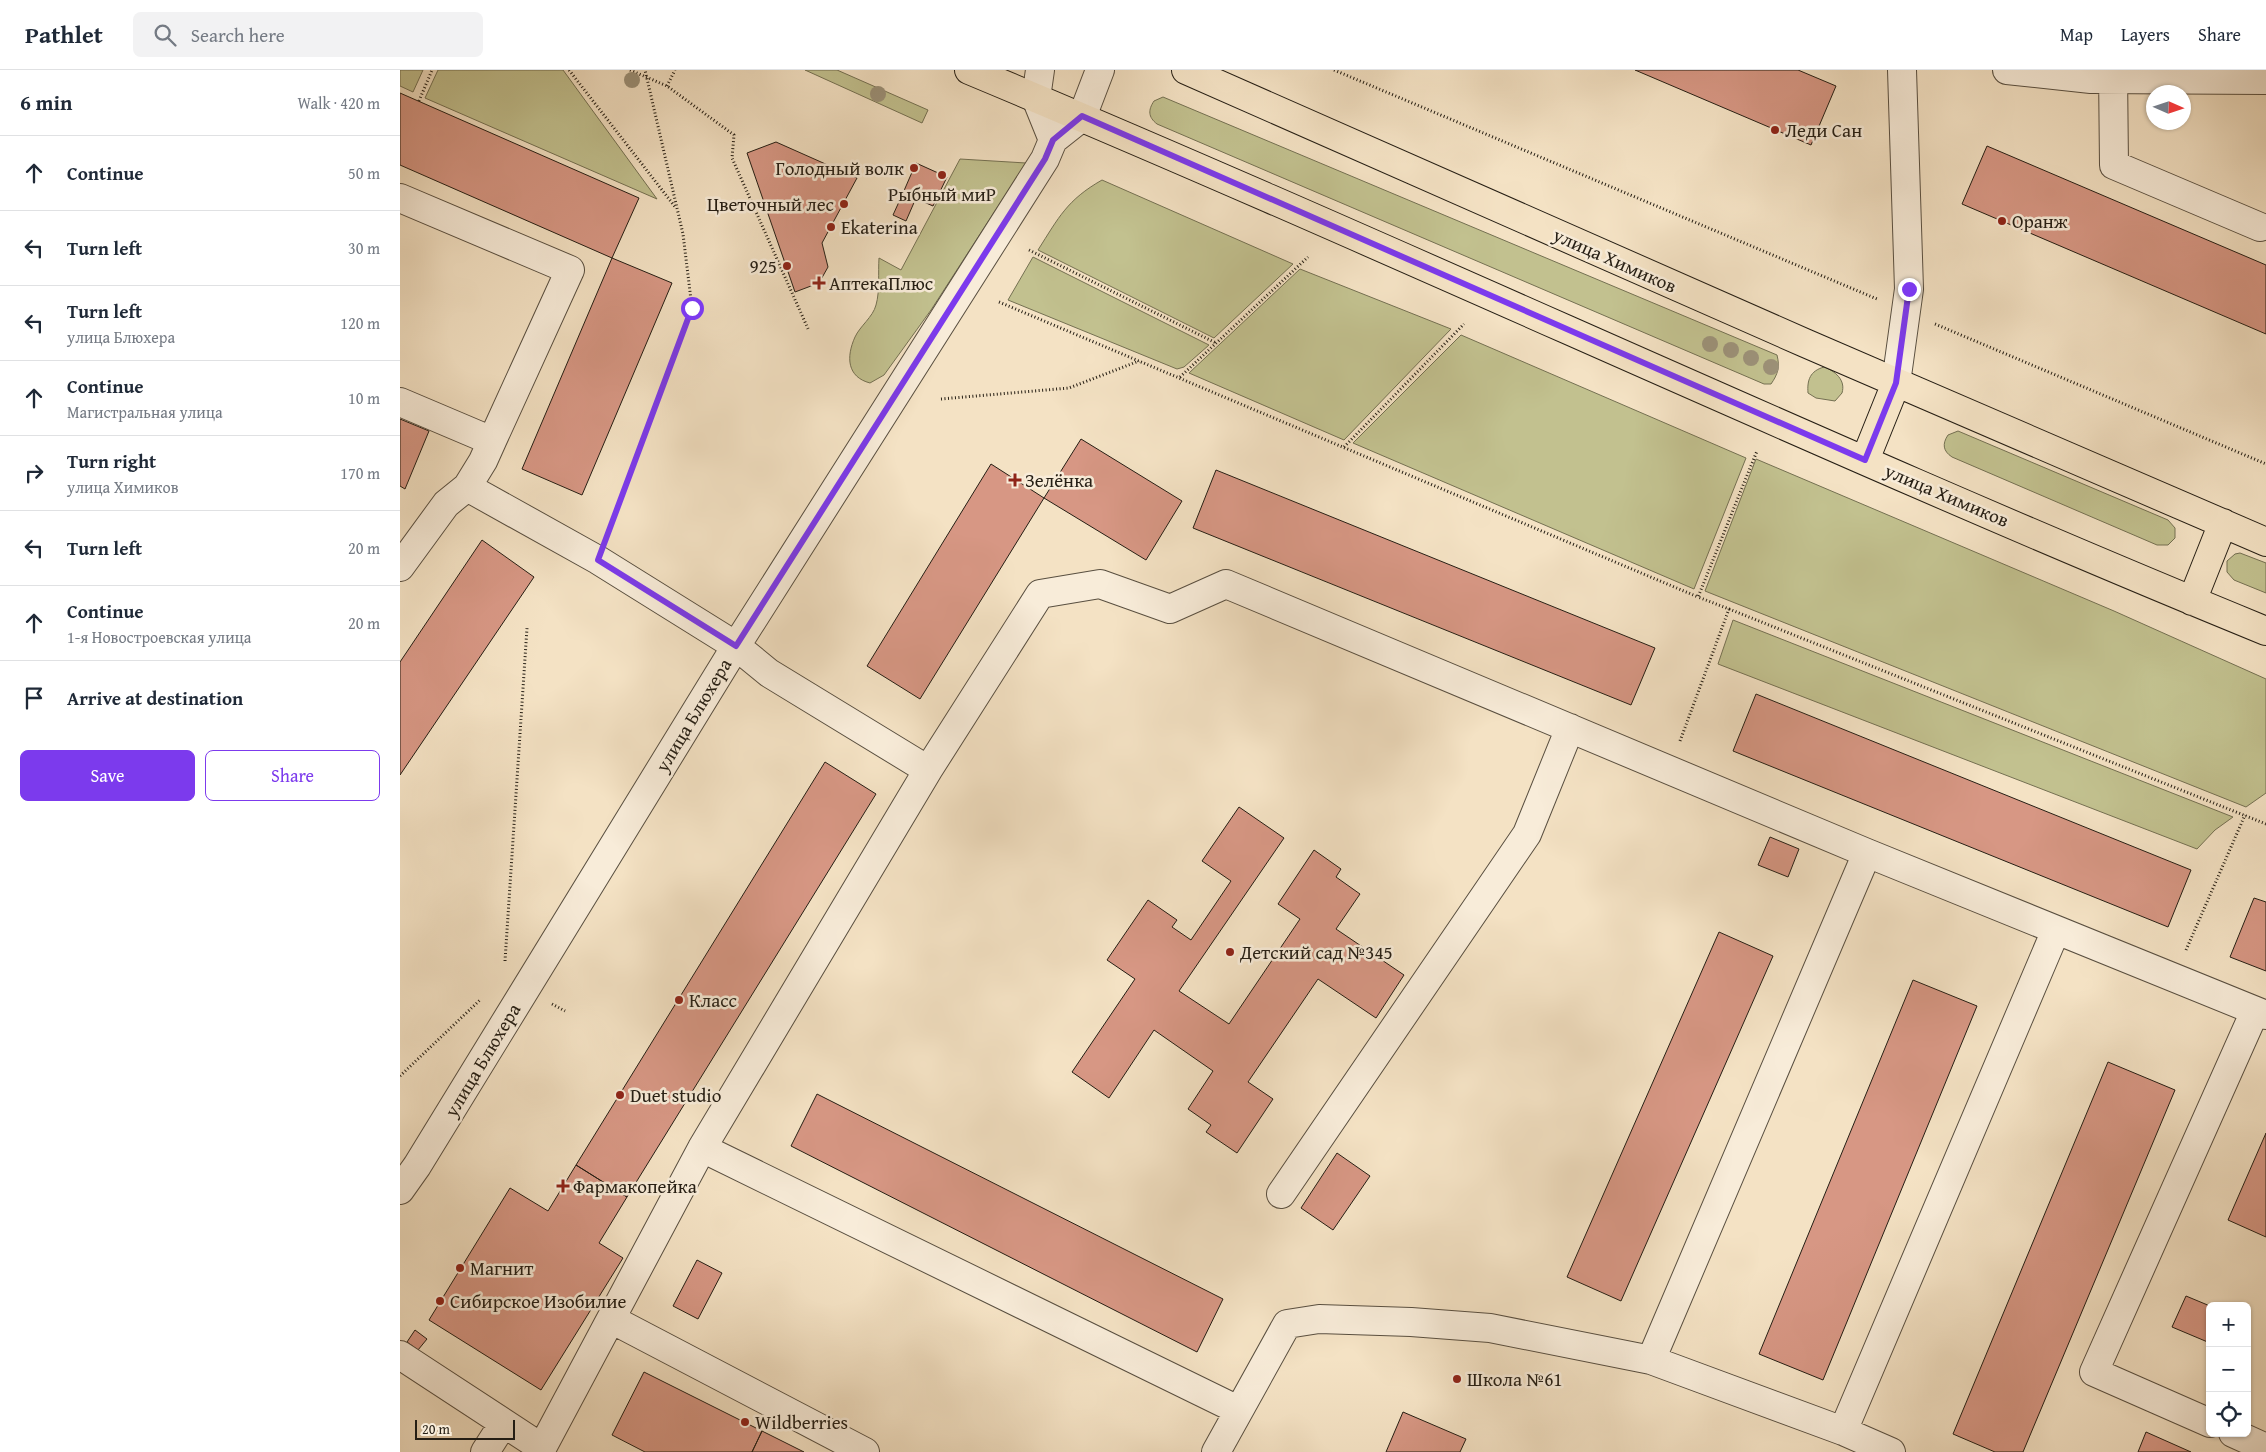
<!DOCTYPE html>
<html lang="en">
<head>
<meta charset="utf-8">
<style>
	body { margin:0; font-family:"Gentium Book Plus",serif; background:#f2f2f3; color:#1f2937 }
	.controls { position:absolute; right:15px; bottom:15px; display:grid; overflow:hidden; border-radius:8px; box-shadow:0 1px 4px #0004 }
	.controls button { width:45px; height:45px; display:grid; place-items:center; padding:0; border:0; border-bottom:1px solid #e0e1e3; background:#fff; color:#1f2937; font:25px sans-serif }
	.compass { position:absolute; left:1746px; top:15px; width:45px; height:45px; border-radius:50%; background:#fff; box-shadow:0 1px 4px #0004; rotate:93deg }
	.scale { position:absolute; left:15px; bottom:12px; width:100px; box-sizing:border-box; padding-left:5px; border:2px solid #251e14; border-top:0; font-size:14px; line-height:18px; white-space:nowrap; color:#251e14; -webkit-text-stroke:4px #f8ecd9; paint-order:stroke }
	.stop { position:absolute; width:15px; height:15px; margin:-11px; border:4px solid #7c3aed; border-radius:50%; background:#fff }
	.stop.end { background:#7c3aed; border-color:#fff; box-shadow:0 1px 5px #0008 }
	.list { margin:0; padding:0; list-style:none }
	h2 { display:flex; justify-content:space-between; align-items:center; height:65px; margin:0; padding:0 20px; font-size:21px }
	h2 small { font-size:16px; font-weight:400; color:#747a83 }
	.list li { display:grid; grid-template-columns:32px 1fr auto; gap:15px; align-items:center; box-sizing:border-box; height:75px; padding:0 20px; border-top:1px solid #e0e1e3 }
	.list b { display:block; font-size:19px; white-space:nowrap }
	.list p { margin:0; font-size:16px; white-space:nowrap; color:#747a83 }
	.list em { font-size:16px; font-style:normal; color:#747a83 }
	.actions { display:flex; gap:10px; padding:15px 20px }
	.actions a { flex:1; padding:11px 0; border:1px solid #7c3aed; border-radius:8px; text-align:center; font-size:18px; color:#7c3aed }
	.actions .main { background:#7c3aed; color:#fff }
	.icon { flex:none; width:28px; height:28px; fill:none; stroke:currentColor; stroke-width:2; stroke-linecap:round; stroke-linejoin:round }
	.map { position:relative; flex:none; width:1866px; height:1382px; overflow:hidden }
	header { display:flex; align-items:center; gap:30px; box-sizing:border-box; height:70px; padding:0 25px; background:#fff; border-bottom:1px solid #e0e1e3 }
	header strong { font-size:24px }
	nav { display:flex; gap:28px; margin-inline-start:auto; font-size:18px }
	.search { width:350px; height:45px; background:#f2f2f3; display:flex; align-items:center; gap:12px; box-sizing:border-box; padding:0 18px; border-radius:8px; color:#747a83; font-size:19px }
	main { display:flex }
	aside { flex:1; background:#fff }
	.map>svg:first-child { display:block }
</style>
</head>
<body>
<header>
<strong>Pathlet</strong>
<div class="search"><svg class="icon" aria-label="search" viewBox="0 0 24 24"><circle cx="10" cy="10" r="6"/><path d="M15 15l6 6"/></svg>Search here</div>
<nav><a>Map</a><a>Layers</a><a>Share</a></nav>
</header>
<main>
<aside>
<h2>6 min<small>Walk · 420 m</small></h2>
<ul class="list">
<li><svg class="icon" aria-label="ahead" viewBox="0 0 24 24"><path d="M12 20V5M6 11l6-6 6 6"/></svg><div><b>Continue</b></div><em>50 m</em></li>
<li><svg class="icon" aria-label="left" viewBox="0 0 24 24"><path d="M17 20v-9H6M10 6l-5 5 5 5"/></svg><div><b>Turn left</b></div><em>30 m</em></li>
<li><svg class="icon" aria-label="left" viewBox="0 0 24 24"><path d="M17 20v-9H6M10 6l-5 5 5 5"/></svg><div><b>Turn left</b><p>улица Блюхера</p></div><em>120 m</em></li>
<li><svg class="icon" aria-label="ahead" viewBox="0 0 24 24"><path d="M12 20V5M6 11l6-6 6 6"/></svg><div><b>Continue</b><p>Магистральная улица</p></div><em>10 m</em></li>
<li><svg class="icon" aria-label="right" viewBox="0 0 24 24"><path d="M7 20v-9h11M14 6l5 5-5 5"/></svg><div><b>Turn right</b><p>улица Химиков</p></div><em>170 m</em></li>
<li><svg class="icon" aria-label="left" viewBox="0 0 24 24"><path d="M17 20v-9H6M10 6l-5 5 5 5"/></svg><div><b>Turn left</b></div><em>20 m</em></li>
<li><svg class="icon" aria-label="ahead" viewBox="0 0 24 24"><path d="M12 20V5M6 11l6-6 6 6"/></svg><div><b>Continue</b><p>1-я Новостроевская улица</p></div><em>20 m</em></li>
<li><svg class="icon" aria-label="arrive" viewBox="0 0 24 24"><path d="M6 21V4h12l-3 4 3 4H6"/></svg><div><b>Arrive at destination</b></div></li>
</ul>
<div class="actions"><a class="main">Save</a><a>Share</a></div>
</aside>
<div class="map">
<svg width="1866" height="1382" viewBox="0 0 1866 1382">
	<rect width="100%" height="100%" fill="#f4e2c4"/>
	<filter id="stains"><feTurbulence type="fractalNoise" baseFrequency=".004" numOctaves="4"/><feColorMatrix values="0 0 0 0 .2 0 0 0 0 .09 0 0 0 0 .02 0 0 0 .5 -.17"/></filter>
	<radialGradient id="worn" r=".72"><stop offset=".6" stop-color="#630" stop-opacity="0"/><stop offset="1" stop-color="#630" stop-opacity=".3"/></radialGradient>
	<path fill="#c2c18f" stroke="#747052" d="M 0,0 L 23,0 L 13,22 L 0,16 Z
		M 38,0 L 163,0 L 257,129 L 25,28 Z
		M 405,0 L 437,0 L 528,40 L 522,53 Z
		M 763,27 L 1377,285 C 1380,297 1378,304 1371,314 L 1364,314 L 757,54 C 748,47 748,40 754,31 Z
		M 560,89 L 626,93 L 531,240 L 484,305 L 470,313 C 447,307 446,287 455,267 C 460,256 473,247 476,235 C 480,221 478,203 479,188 L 501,200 Z
		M 702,110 L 893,194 L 814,268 L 638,180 C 659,147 667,130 702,110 Z
		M 633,187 L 809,275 L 784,297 L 777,299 L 608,230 Z
		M 900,199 L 1051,259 L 944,370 L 789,303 Z
		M 1061,265 L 1346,388 L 1294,519 L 953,373 Z
		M 1424,297 C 1435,301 1446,310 1442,323 L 1435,331 L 1416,328 L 1408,323 C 1407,310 1410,301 1424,297 Z
		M 1558,361 L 1768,450 L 1775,458 L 1775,468 L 1768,475 L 1757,475 L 1552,387 C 1543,381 1542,374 1548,365 Z
		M 1356,389 L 1714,541 L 1866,609 L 1866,723 L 1846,737 L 1305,521 Z
		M 1840,483 L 1866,493 L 1866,523 L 1834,510 L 1827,502 L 1827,491 L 1835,484 Z
		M 1333,550 L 1833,747 L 1815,760 L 1797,779 L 1318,594 Z"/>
	<path fill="#d79784" stroke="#251e14" d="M 1235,0 L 1398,0 L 1436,16 L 1411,75 Z
		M 0,23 L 239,128 L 212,188 L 0,95 Z
		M 376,72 L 457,108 L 422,173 L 428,197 L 419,213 L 395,222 L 347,83 Z
		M 1587,76 L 1866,195 L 1866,264 L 1562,134 Z
		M 516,93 L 547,107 L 533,136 L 503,123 Z
		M 503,123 L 516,128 L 506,151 L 493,145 Z
		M 212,188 L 272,213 L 182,425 L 122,399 Z
		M 0,349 L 29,361 L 5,419 L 0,416 Z
		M 681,369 L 782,431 L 746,490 L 644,428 Z
		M 591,394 L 644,428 L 520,629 L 467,596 Z
		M 816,400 L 1255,578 L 1231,635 L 793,458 Z
		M 82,470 L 134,507 L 0,705 L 0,592 Z
		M 1356,624 L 1791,800 L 1768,857 L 1333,681 Z
		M 425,692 L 476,724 L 227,1127 L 176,1095 Z
		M 839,737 L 884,768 L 779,921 L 829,954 L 900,849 L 878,834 L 914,780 L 941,799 L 936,807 L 960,824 L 936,859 L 1004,905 L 976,948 L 918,909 L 848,1012 L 873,1029 L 837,1083 L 806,1062 L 811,1055 L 788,1039 L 813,1001 L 754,960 L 709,1028 L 672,1002 L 735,909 L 707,890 L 748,830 L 777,850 L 772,857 L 791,870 L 831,811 L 802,791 Z
		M 1370,767 L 1399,779 L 1388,807 L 1358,795 Z
		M 1854,828 L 1866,832 L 1866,901 L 1830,887 Z
		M 1319,862 L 1373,886 L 1221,1231 L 1167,1207 Z
		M 1513,910 L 1577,936 L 1423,1310 L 1359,1284 Z
		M 1708,992 L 1775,1020 L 1623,1382 L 1595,1382 L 1553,1364 Z
		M 417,1024 L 823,1229 L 797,1282 L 391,1076 Z
		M 1866,1063 L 1866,1167 L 1828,1150 Z
		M 937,1083 L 970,1106 L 933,1160 L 901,1138 Z
		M 176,1095 L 227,1127 L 199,1173 L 223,1188 L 141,1320 L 29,1250 L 110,1118 L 148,1141 Z
		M 297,1190 L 322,1203 L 298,1249 L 273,1236 Z
		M 1786,1226 L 1810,1236 L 1810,1273 L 1772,1257 Z
		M 15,1260 L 27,1269 L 18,1280 L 7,1272 Z
		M 244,1302 L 362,1361 L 352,1382 L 245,1382 L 212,1365 Z
		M 1003,1342 L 1066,1369 L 1060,1382 L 986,1382 Z
		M 362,1361 L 404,1382 L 352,1382 Z
		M 1746,1362 L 1791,1382 L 1738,1382 Z"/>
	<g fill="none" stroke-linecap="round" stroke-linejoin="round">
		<defs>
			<path id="minor" d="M 640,0 L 636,28 L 653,70
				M 1607,0 L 1691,9 L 1866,10
				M 1713,0 L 1714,95 L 1860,157
				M 0,128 L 170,200 L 92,371
				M 1496,313 L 1509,219 L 1502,0
				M 0,332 L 92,371 L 83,391 L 67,417 L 198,490 L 336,576 L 369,603 L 528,700
				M 0,497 L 46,434 L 67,417
				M 302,1078 L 838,1340
				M 0,1120 L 17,1096 L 336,576 L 645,89 L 653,70 L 682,47 L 700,0
				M 881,1124 L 1127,764 L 1170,658
				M 211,1249 L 465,1382
				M 0,1285 L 142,1378 L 142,1382
				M 1251,1290 L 1467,783
				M 1810,1353 L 1694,1302 L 1855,941
				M 1443,1361 L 1656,860
				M 1833,1363 L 1866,1378
				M 142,1378 L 302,1078 L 528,700 L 640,524 L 700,514 L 770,539 L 826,514 L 1467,783 L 1866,945
				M 85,1382 L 103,1354
				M 816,1382 L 887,1254 L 919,1249 L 1011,1252 L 1090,1258 L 1251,1290 L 1443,1361 L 1491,1382"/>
			<path id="major" d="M 569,0 C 1003,181 1430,383 1866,561
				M 786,0 L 1405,273 L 1866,472
				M 1465,390 L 1496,313
				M 1792,531 L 1823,453"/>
		</defs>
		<use href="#minor" stroke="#594f40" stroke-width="30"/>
		<use href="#major" stroke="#251e14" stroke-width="30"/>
		<path stroke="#251e14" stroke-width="3" stroke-dasharray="1 2.5" stroke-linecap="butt" d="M 169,0 L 276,138
			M 230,0 L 267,16 L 334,65 L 332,88 L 409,261
			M 934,0 L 1477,229
			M 267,16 L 275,0
			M 19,31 L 32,0
			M 629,180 L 816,273
			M 599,232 L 1298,527
			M 1535,254 L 1866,394
			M 780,307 L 908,187
			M 541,329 L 669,318 L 739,291
			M 944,377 L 1064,254
			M 208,462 L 292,238 L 283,164 L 245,0
			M 1329,539 L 1866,754
			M 1280,671 L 1329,539 L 1298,527 L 1357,381
			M 1786,880 L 1845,745
			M 105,891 L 127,558
			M 152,934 L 165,941
			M 0,1006 L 81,929"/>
		<use href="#minor" stroke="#f8ecd9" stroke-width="28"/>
		<use href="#major" stroke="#f4e2c4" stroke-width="28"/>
	</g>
	<g fill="#9c9178">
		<circle cx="232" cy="10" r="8"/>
		<circle cx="478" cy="24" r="8"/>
		<circle cx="1310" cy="274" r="8"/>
		<circle cx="1331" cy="280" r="8"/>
		<circle cx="1351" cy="288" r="8"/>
		<circle cx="1371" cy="297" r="8"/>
	</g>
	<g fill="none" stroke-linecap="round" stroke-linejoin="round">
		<path stroke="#7c3aed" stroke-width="6" d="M 292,238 L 198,490 L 336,576 L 645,89 L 653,70 L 682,46 L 1465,390 L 1496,313 L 1509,219"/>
	</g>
	<g fill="#8f2418" stroke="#f8ecd9" stroke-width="2">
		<circle cx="1375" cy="60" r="5"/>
		<circle cx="514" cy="98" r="5"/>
		<circle cx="542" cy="105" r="5"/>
		<circle cx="444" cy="134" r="5"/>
		<circle cx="1602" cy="151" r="5"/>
		<circle cx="431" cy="157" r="5"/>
		<circle cx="387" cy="196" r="5"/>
		<path d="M416.5 205.5h5v5h5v5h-5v5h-5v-5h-5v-5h5z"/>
		<path d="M612.5 402.5h5v5h5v5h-5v5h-5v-5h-5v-5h5z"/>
		<circle cx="830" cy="882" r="5"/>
		<circle cx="279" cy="930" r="5"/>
		<circle cx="220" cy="1025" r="5"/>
		<path d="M160.5 1108.5h5v5h5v5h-5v5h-5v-5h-5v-5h5z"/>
		<circle cx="60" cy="1198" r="5"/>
		<circle cx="40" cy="1231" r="5"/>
		<circle cx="1057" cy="1309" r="5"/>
		<circle cx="345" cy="1352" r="5"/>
	</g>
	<g text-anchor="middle" stroke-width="5" stroke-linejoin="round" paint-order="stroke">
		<g font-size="19" fill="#251e14" stroke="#f8ecd9" text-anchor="start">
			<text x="1385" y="67">Леди Сан</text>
			<text x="504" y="105" text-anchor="end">Голодный волк</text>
			<text x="542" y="131" text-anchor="middle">Рыбный миР</text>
			<text x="434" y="141" text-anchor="end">Цветочный лес</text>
			<text x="1612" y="158">Оранж</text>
			<text x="441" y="164">Ekaterina</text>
			<text x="377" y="203" text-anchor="end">925</text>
			<text x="429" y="220">АптекаПлюс</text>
			<text x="625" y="417">Зелёнка</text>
			<text x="840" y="889">Детский сад №345</text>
			<text x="289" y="937">Класс</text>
			<text x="230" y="1032">Duet studio</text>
			<text x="173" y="1123">Фармакопейка</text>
			<text x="70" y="1205">Магнит</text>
			<text x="50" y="1238">Сибирское Изобилие</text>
			<text x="1067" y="1316">Школа №61</text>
			<text x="355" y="1359">Wildberries</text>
		</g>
		<g font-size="19" fill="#251e14" stroke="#f8ecd9">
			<text transform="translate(1215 190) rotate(24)" y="7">улица Химиков</text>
			<text transform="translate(1547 425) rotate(23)" y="7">улица Химиков</text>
			<text transform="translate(293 645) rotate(-59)" y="7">улица Блюхера</text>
			<text transform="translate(82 990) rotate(-59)" y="7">улица Блюхера</text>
		</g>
	</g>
	<rect width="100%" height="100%" filter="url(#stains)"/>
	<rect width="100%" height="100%" fill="url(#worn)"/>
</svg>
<div class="controls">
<button>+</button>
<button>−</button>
<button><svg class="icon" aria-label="locate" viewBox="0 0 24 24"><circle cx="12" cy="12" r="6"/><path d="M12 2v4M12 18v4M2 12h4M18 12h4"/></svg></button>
</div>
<svg class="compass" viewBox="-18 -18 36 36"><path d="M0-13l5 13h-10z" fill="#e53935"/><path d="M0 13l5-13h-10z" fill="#747a83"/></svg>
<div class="scale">20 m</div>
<div class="stop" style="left:292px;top:238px"></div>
<div class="stop end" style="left:1509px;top:219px"></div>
</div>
</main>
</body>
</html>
